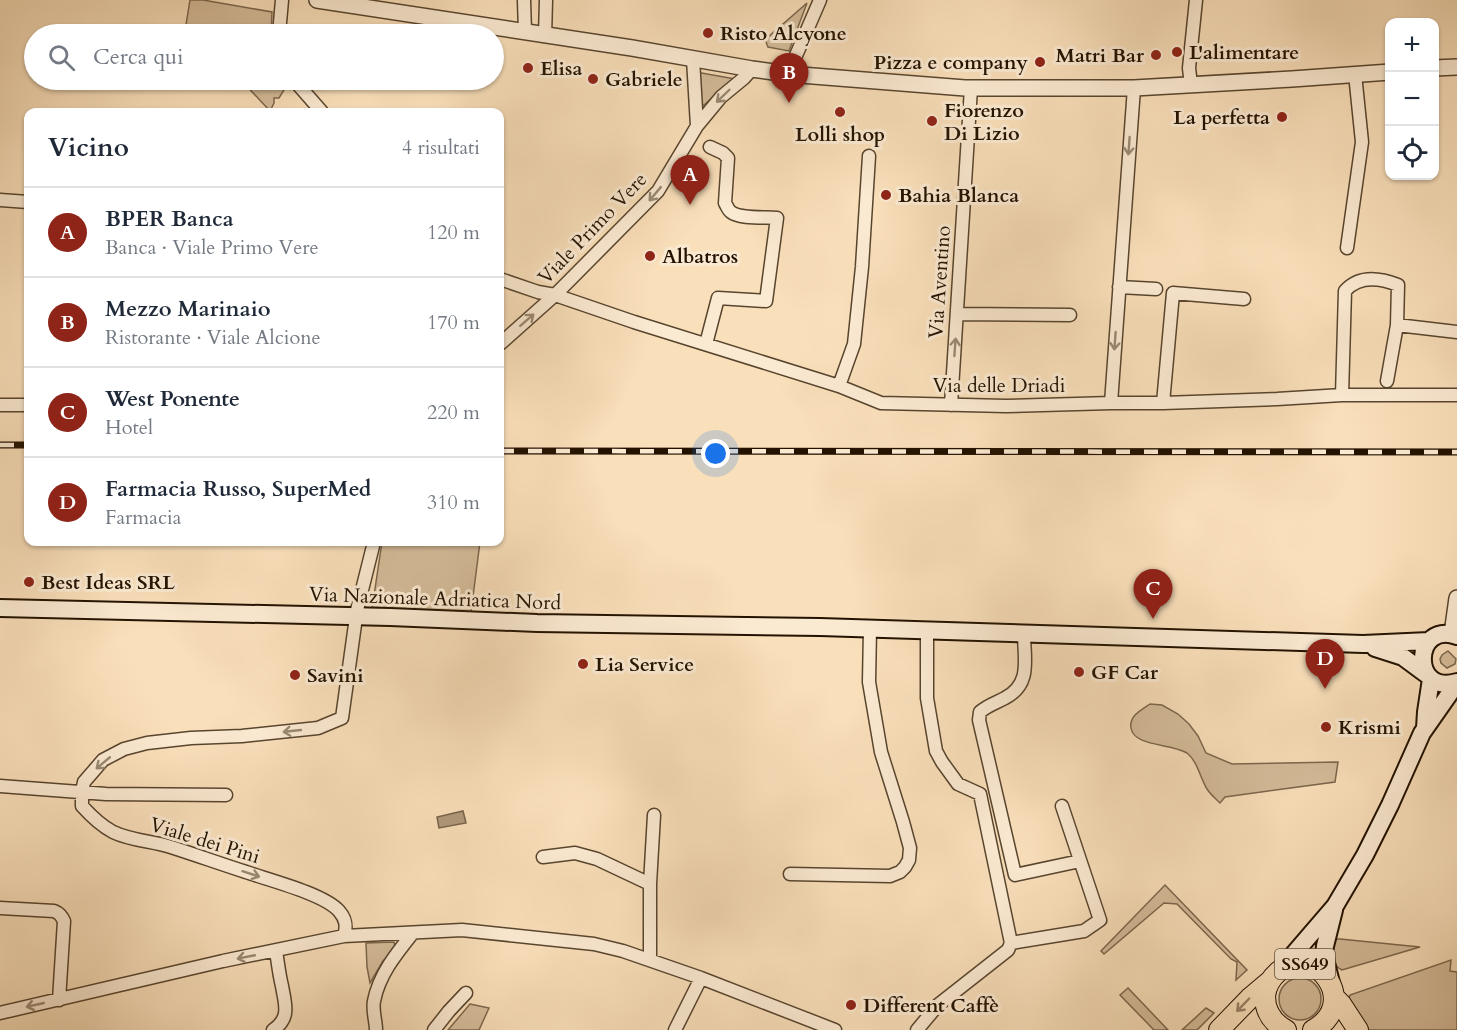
<!DOCTYPE html>
<html lang="it">
<head>
<meta charset="utf-8">
<style>
	body { margin:0; font-family:Cardo,serif; background:#f2f2f3; color:#1f2937 }
	.controls { position:absolute; right:18px; top:18px; display:grid; overflow:hidden; border-radius:12px; box-shadow:0 2px 4px #0004 }
	.controls button { width:54px; height:54px; display:grid; place-items:center; padding:0; border:0; border-bottom:2px solid #e0e1e3; background:#fff; color:#1f2937; font:30px sans-serif }
	.you { position:absolute; left:716px; top:454px; width:21px; height:21px; margin:-15px; border:4px solid #fff; border-radius:50%; background:#1a73e8; box-shadow:0 0 0 9px #1a73e833 }
	.badge { display:grid; place-items:center; width:39px; height:39px; border-radius:50%; background:#8f2418; color:#fff; font-size:20px; font-weight:700 }
	.pin { position:absolute; translate:-50% -50px; filter:drop-shadow(0 2px 3px #0008) }
	.pin::after { content:''; position:absolute; top:32px; width:21px; height:18px; background:inherit; clip-path:polygon(0 0,100% 0,50% 100%) }
	.list { margin:0; padding:0; list-style:none }
	h2 { display:flex; justify-content:space-between; align-items:center; height:78px; margin:0; padding:0 24px; font-size:26px }
	h2 small { font-size:20px; font-weight:400; color:#747a83 }
	.list li { display:grid; grid-template-columns:39px 1fr auto; gap:18px; align-items:center; box-sizing:border-box; height:90px; padding:0 24px; border-top:2px solid #e0e1e3 }
	.list b { display:block; font-size:22px; white-space:nowrap }
	.list p { margin:0; font-size:20px; white-space:nowrap; color:#747a83 }
	.list em { font-size:20px; font-style:normal; color:#747a83 }
	.icon { flex:none; width:33px; height:33px; fill:none; stroke:currentColor; stroke-width:2; stroke-linecap:round; stroke-linejoin:round }
	.map { position:relative; flex:none; width:1457px; height:1030px; overflow:hidden }
	.search { position:absolute; background:#fff; box-shadow:0 2px 4px #0004; left:24px; top:24px; width:480px; height:66px; display:flex; align-items:center; gap:15px; box-sizing:border-box; padding:0 21px; border-radius:33px; color:#747a83; font-size:22px }
	.panel { position:absolute; background:#fff; box-shadow:0 2px 4px #0004; left:24px; top:108px; width:480px; height:438px; border-radius:12px }
	.map>svg:first-child { display:block }
</style>
</head>
<body>
<div class="map">
<svg width="1457" height="1030" viewBox="0 0 1457 1030">
	<rect width="100%" height="100%" fill="#f9dfba"/>
	<filter id="stains"><feTurbulence type="fractalNoise" baseFrequency=".00333" numOctaves="4"/><feColorMatrix values="0 0 0 0 .2 0 0 0 0 .09 0 0 0 0 .02 0 0 0 .5 -.17"/></filter>
	<radialGradient id="worn" r=".72"><stop offset=".6" stop-color="#630" stop-opacity="0"/><stop offset="1" stop-color="#630" stop-opacity=".3"/></radialGradient>
	<path fill="#d5bc9a" stroke="#7c674d" stroke-width="1.5" d="M 190,0 L 203,0 L 272,12 L 271,34 L 217,34 L 213,32 L 185,31 Z
		M 807,3 L 789,51 L 768,47 L 766,42 L 767,38 Z
		M 696,72 L 735,79 L 724,87 L 704,105 L 701,104 Z
		M 241,80 L 286,80 L 287,85 L 279,98 L 274,98 L 274,103 L 270,111 Z
		M 382,542 L 480,542 L 471,612 L 372,609 Z
		M 1448,651 L 1456,659 L 1455,664 L 1447,668 L 1441,663 L 1440,659 L 1442,655 Z
		M 1150,704 L 1162,705 L 1178,714 L 1189,724 L 1198,736 L 1206,753 L 1232,764 L 1338,762 L 1335,782 L 1225,797 L 1220,803 C 1216,799 1210,794 1207,789 C 1200,778 1198,762 1187,753 C 1171,743 1134,747 1131,728 C 1129,716 1141,710 1150,704 Z
		M 1165,885 L 1247,970 L 1236,980 L 1237,962 L 1231,959 L 1177,904 L 1164,903 L 1104,954 L 1101,951 Z
		M 1336,939 L 1340,939 L 1420,947 L 1342,970 C 1330,965 1332,950 1336,939 Z
		M 394,942 L 395,946 L 394,950 L 383,961 L 370,983 L 367,967 L 366,943 Z
		M 1451,960 L 1450,971 L 1457,972 L 1457,1030 L 1362,1030 L 1347,1004 L 1350,995 Z
		M1279 999a21 21 0 1 1 42 0a21 21 0 1 1-42 0Z
		M 1128,988 L 1168,1030 L 1154,1030 L 1120,995 Z
		M 470,1004 L 489,1008 L 479,1030 L 448,1030 Z
		M 1206,1008 L 1214,1013 L 1197,1030 L 1182,1030 Z"/>
	<path fill="#b0997b" stroke="#78634a" stroke-width="1.5" d="M 463,811 L 466,823 L 439,828 L 437,817 Z"/>
	<g fill="none" stroke-linecap="round" stroke-linejoin="round">
		<defs>
			<path id="minor" d="M 524,0 L 525,32
				M 279,34 L 282,0
				M 545,36 L 546,0
				M 693,59 L 697,126
				M 788,74 L 820,0
				M 294,80 L 322,112
				M 1191,85 L 1189,68 L 1196,0
				M 0,200 L 28,202
				M 1347,248 L 1362,142 L 1355,74
				M 500,279 L 538,292 L 555,295 L 634,322 L 839,386 L 881,403 L 1006,406 L 1111,403 L 1163,403 L 1277,399 L 1342,395 L 1457,395
				M 1119,287 L 1156,289
				M 957,314 L 1070,315
				M 1397,325 L 1457,332
				M 500,344 L 555,295 L 658,191 L 697,126 L 721,97 L 744,78 L 752,69
				M 706,344 L 718,298 L 766,301 L 777,218 C 766,217 739,219 731,212 C 728,210 727,206 725,203 L 728,158 L 723,153 L 710,147
				M 839,386 L 854,344 L 862,267 L 869,156
				M 1342,395 L 1345,291 C 1359,275 1380,278 1398,285 L 1397,325 L 1387,381
				M 1111,403 L 1134,88
				M 1163,403 L 1173,293 L 1244,299
				M 0,405 L 28,405
				M 951,405 L 971,88
				M 927,631 L 927,698 L 936,751 L 942,762 L 958,784 L 980,794 L 1011,943
				M 1024,633 C 1024,659 1032,684 1005,698 C 996,703 988,705 980,712 L 979,720 L 1015,875 L 1080,861
				M 0,786 L 106,794 L 226,795
				M 543,857 L 575,853 L 597,859 L 650,884
				M 790,874 L 890,876 L 900,872 L 905,867 L 909,860 L 910,848 L 903,822 L 881,752 L 869,682 L 870,629
				M 0,908 L 54,911 C 59,913 61,915 64,921 L 59,1000
				M 344,936 C 347,926 346,919 339,911 C 324,894 269,880 246,872 C 221,864 196,855 171,847 C 152,841 132,841 113,832 C 100,825 91,816 82,806 L 82,792 L 84,782 L 103,760 L 124,749 L 147,743 L 191,738 L 242,736 L 318,728 L 342,718 L 357,610 L 374,542
				M 650,960 L 650,884 L 654,815
				M 0,1013 L 223,961 L 344,936 L 462,930 L 594,944 L 623,951 L 701,978 L 835,1030
				M 273,1030 C 291,1018 285,1004 282,986 C 279,974 278,963 276,951
				M 376,1030 C 376,1021 372,1010 374,1001 C 379,975 396,954 412,934
				M 434,1030 L 449,1011 L 466,993
				M 675,1030 L 701,978
				M 917,1030 L 938,1005 L 1008,950 L 1011,943 L 1084,931 L 1100,920 L 1062,806"/>
			<path id="tertiary" d="M 317,0 L 632,48 L 752,69 L 788,74 L 965,88 L 1134,88 L 1292,79 L 1390,72
				M 1434,68 L 1457,67
				M 1452,634 L 1457,598"/>
			<path id="secondary" d="M 0,608 L 390,617 L 537,623 L 820,627 L 1363,644 L 1429,641
				M 1457,636 C 1413,620 1410,696 1457,682
				M 1375,648 L 1403,657 L 1426,674
				M 1425,728 L 1426,712 L 1431,679
				M 1280,970 L 1335,906 L 1365,855 L 1390,805 L 1422,733 L 1450,693 L 1454,683
				M 1331,983 L 1324,955 L 1325,946 L 1334,910"/>
			<path id="primary" d="M 1334,997 L 1341,1004 L 1358,1030
				M 1219,1030 L 1250,998 L 1269,982
				M 1286,1030 C 1273,1023 1265,1012 1265,996 C 1266,987 1271,978 1278,972 C 1316,941 1361,1004 1313,1030"/>
		</defs>
		<use href="#minor" stroke="#58452e" stroke-width="15"/>
		<use href="#tertiary" stroke="#58452e" stroke-width="18"/>
		<use href="#secondary" stroke="#231200" stroke-width="20"/>
		<use href="#primary" stroke="#231200" stroke-width="22"/>
		<use href="#minor" stroke="#fbead2" stroke-width="12"/>
		<use href="#tertiary" stroke="#fbead2" stroke-width="15"/>
		<use href="#secondary" stroke="#fbead2" stroke-width="16"/>
		<use href="#primary" stroke="#f9dfba" stroke-width="20"/>
		<defs>
			<path id="rail" d="M 0,445 L 28,445
				M 500,451 L 1457,452"/>
		</defs>
		<use href="#rail" stroke="#231200" stroke-width="7"/>
		<use href="#rail" stroke="#fbead2" stroke-width="4.5" stroke-dasharray="14" stroke-linecap="butt"/>
	</g>
	<defs><path id="oneway-shaft" d="M-6 0H5M1.5-3L5.5 0L1.5 3" fill="none" stroke-width="1.6" stroke-linecap="round" stroke-linejoin="round" transform="scale(1.5)"/></defs>
	<g stroke="#9a8974">
		<use href="#oneway-shaft" transform="translate(723 96) rotate(136)"/>
		<use href="#oneway-shaft" transform="translate(1129 146) rotate(94)"/>
		<use href="#oneway-shaft" transform="translate(655 194) rotate(130)"/>
		<use href="#oneway-shaft" transform="translate(527 320) rotate(-41)"/>
		<use href="#oneway-shaft" transform="translate(1115 341) rotate(94)"/>
		<use href="#oneway-shaft" transform="translate(955 347) rotate(-86)"/>
		<use href="#oneway-shaft" transform="translate(292 731) rotate(174)"/>
		<use href="#oneway-shaft" transform="translate(103 763) rotate(140)"/>
		<use href="#oneway-shaft" transform="translate(251 874) rotate(18)"/>
		<use href="#oneway-shaft" transform="translate(246 957) rotate(169)"/>
		<use href="#oneway-shaft" transform="translate(35 1005) rotate(167)"/>
	</g>
	<use stroke="#998366" href="#oneway-shaft" transform="translate(1243 1005) rotate(134)"/>
	<g fill="#8f2418" stroke="#fbead2" stroke-width="2">
		<circle cx="708" cy="33" r="6"/>
		<circle cx="1177" cy="52" r="6"/>
		<circle cx="1156" cy="55" r="6"/>
		<circle cx="1040" cy="62" r="6"/>
		<circle cx="528" cy="68" r="6"/>
		<circle cx="593" cy="79" r="6"/>
		<circle cx="840" cy="112" r="6"/>
		<circle cx="1282" cy="117" r="6"/>
		<circle cx="932" cy="121" r="6"/>
		<circle cx="886" cy="195" r="6"/>
		<circle cx="650" cy="256" r="6"/>
		<circle cx="29" cy="582" r="6"/>
		<circle cx="583" cy="664" r="6"/>
		<circle cx="1079" cy="672" r="6"/>
		<circle cx="295" cy="675" r="6"/>
		<circle cx="1326" cy="727" r="6"/>
		<circle cx="851" cy="1005" r="6"/>
	</g>
	<g text-anchor="middle" stroke-width="6" stroke-linejoin="round" paint-order="stroke">
		<rect fill="#fbead2" stroke="#64533f" stroke-width="1.5" x="1275" y="949" width="60" height="30" rx="4.5"/>
		<g font-size="18" font-weight="bold" fill="#231200">
			<text x="1305" y="970">SS649</text>
		</g>
		<g font-size="20" font-weight="bold" fill="#231200" stroke="#fbead2" text-anchor="start">
			<text x="720" y="40">Risto Alcyone</text>
			<text x="1189" y="59">L'alimentare</text>
			<text x="1144" y="62" text-anchor="end">Matri Bar</text>
			<text x="1028" y="69" text-anchor="end">Pizza e company</text>
			<text x="540" y="75">Elisa</text>
			<text x="605" y="86">Gabriele</text>
			<text x="944" y="117">Fiorenzo<tspan x="944" dy="23">Di Lizio</tspan></text>
			<text x="1270" y="124" text-anchor="end">La perfetta</text>
			<text x="840" y="141" text-anchor="middle">Lolli shop</text>
			<text x="898" y="202">Bahia Blanca</text>
			<text x="662" y="263">Albatros</text>
			<text x="41" y="589">Best Ideas SRL</text>
			<text x="595" y="671">Lia Service</text>
			<text x="1091" y="679">GF Car</text>
			<text x="307" y="682">Savini</text>
			<text x="1338" y="734">Krismi</text>
			<text x="863" y="1012">Different Caffè</text>
		</g>
		<g font-size="20" fill="#231200" stroke="#fbead2">
			<text transform="translate(592 228) rotate(-46)" y="7">Viale Primo Vere</text>
			<text transform="translate(939 282) rotate(-86)" y="7">Via Aventino</text>
			<text x="999" y="392">Via delle Driadi</text>
			<text transform="translate(435 598) rotate(2)" y="7">Via Nazionale Adriatica Nord</text>
			<text transform="translate(205 840) rotate(17)" y="7">Viale dei Pini</text>
		</g>
	</g>
	<rect width="100%" height="100%" filter="url(#stains)"/>
	<rect width="100%" height="100%" fill="url(#worn)"/>
</svg>
<div class="controls">
<button>+</button>
<button>−</button>
<button><svg class="icon" aria-label="locate" viewBox="0 0 24 24"><circle cx="12" cy="12" r="6"/><path d="M12 2v4M12 18v4M2 12h4M18 12h4"/></svg></button>
</div>
<div class="you"></div>
<div class="pin badge" style="left:690px;top:205px">A</div>
<div class="pin badge" style="left:789px;top:103px">B</div>
<div class="pin badge" style="left:1153px;top:619px">C</div>
<div class="pin badge" style="left:1325px;top:689px">D</div>
<div class="search"><svg class="icon" aria-label="search" viewBox="0 0 24 24"><circle cx="10" cy="10" r="6"/><path d="M15 15l6 6"/></svg>Cerca qui</div>
<section class="panel">
<h2>Vicino<small>4 risultati</small></h2>
<ul class="list">
<li><span class="badge">A</span><div><b>BPER Banca</b><p>Banca · Viale Primo Vere</p></div><em>120 m</em></li>
<li><span class="badge">B</span><div><b>Mezzo Marinaio</b><p>Ristorante · Viale Alcione</p></div><em>170 m</em></li>
<li><span class="badge">C</span><div><b>West Ponente</b><p>Hotel</p></div><em>220 m</em></li>
<li><span class="badge">D</span><div><b>Farmacia Russo, SuperMed</b><p>Farmacia</p></div><em>310 m</em></li>
</ul>
</section>
</div>
</body>
</html>
